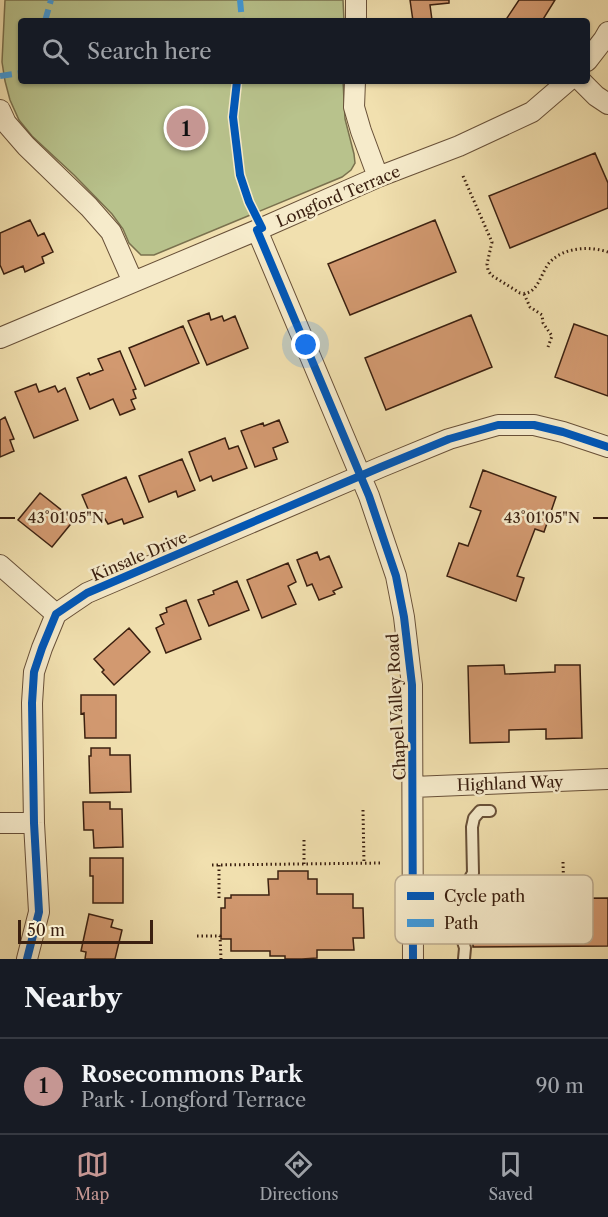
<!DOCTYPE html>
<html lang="en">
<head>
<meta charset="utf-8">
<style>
	body { margin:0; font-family:"Libre Caslon Text",serif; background:#242831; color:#f1f3f6 }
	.scale { position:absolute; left:18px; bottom:15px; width:135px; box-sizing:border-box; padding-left:6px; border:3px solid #3b2010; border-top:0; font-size:16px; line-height:21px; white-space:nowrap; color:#3b2010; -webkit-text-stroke:4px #f6ebcb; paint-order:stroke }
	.you { position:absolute; left:306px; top:345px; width:21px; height:21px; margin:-15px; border:4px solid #fff; border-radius:50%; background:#1a73e8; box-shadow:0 0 0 9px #1a73e833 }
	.badge { display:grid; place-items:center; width:39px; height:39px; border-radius:50%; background:#c59692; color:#111; font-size:20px; font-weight:700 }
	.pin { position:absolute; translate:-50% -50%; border:3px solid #fff; box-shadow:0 2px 6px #0006 }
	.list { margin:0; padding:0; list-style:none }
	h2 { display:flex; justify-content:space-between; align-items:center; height:78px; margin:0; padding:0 24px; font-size:26px }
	h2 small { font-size:20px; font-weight:400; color:#9ea1a6 }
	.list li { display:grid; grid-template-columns:39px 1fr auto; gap:18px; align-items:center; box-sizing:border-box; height:96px; padding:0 24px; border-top:2px solid #363941 }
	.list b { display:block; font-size:22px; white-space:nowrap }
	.list p { margin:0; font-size:20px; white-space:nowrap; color:#9ea1a6 }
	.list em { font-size:20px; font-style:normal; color:#9ea1a6 }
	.icon { flex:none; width:33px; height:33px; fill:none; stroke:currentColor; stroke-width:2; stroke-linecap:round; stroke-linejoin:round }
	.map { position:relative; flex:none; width:608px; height:959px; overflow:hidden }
	.search { position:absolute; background:#171b24; box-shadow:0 2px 4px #0004; left:18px; right:18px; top:18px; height:66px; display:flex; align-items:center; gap:15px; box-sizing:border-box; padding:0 21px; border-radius:6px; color:#9ea1a6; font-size:22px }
	.sheet { height:174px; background:#171b24 }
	nav { display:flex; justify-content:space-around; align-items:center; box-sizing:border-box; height:84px; border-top:2px solid #363941; background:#171b24; font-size:16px; color:#9ea1a6 }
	nav a { display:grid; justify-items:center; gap:3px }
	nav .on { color:#c59692 }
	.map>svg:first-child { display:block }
</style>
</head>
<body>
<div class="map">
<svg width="608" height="959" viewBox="0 0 608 959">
	<rect width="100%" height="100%" fill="#f1e0af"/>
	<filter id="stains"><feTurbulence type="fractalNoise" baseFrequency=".00333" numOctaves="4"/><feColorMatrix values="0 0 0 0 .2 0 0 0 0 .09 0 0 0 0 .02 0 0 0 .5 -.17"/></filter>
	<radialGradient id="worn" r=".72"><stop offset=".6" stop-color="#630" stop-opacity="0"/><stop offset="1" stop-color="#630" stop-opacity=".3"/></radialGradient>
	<path fill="#b8c28c" stroke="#7a714e" stroke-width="1.5" d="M 5,0 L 343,0 L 344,21 L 21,21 L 21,81 L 343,81 L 345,119 L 354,154 L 355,163 L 351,170 L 342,177 L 154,255 L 141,255 L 129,243 L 123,229 L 112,214 L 74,175 L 32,136 L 19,120 L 10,100 L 5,81 L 2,62 Z"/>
	<path fill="#d29970" stroke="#3b2010" stroke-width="1.5" d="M 410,0 L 449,0 L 449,3 L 430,5 L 432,20 L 413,21 Z
		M 519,0 L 555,0 L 542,21 L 511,21 L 507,18 Z
		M 595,153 L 608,183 L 608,208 L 510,248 L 489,196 Z
		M 30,220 L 38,236 L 44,233 L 53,252 L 42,257 L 44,263 L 25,272 L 23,266 L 4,274 L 0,265 L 0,233 Z
		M 435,220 L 456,272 L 350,315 L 328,264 Z
		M 209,313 L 211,320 L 222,316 L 224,321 L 235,316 L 248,348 L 207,365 L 188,321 Z
		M 471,315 L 492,367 L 386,410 L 365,358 Z
		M 574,324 L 608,336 L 608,396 L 555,377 Z
		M 183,326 L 199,363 L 145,386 L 129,348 Z
		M 120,351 L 136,389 L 133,390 L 136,398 L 131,400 L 135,409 L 120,415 L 113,399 L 90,409 L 77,378 L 89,373 L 90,375 L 103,370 L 98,359 Z
		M 36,384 L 39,392 L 55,386 L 58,392 L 65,388 L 78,420 L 34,438 L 15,392 Z
		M 5,417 L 14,439 L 10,440 L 14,451 L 0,457 L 0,420 Z
		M 279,420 L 288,442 L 273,448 L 277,459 L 255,467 L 241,431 L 263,423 L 264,426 Z
		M 225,438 L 229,449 L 238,446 L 247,468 L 213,481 L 211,476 L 200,481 L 189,452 Z
		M 182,459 L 195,490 L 178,497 L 176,491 L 149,502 L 139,476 Z
		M 483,470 L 556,497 L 544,532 L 535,529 L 517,576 L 524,578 L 516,601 L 447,576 L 459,543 L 468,546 L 481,511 L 470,507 Z
		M 126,477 L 143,517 L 124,524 L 122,519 L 108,524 L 105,519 L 94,523 L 82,495 Z
		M 40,493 L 74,520 L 52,547 L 18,520 Z
		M 317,552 L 320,560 L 329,556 L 342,587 L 333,591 L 335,594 L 319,600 L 312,584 L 307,586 L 297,560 Z
		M 288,563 L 296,582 L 288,586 L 296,604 L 262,618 L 247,580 Z
		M 237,581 L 249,610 L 209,626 L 198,600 L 214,594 L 213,591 Z
		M 186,600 L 201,639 L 166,653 L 156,628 L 164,624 L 160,615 L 167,612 L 166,608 Z
		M 129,628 L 150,652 L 114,685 L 102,672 L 104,670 L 94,659 Z
		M 504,665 L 505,674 L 555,672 L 555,665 L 580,665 L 582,738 L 546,739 L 546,729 L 509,730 L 509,742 L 470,743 L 468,666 Z
		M 81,695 L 116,695 L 116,738 L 85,738 L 84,713 L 81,714 Z
		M 91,748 L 110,748 L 110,755 L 130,755 L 131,792 L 90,793 L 89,756 L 91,756 Z
		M 83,802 L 110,802 L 110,809 L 122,809 L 123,847 L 94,848 L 93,830 L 84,830 Z
		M 90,858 L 123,858 L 123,903 L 93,903 L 93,876 L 90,876 Z
		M 278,871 L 308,871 L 308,879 L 317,879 L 317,894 L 353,894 L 353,908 L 363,908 L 364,938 L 353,938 L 354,950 L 317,950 L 317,958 L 302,959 L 285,959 L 285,956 L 270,956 L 270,951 L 231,951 L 231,939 L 221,939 L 221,908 L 225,908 L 225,898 L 231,898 L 231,895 L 269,895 L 268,879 L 278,879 Z
		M 608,898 L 608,946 L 473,947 L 473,924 L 463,924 L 463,904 L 472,904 L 472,899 Z
		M 89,914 L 113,920 L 111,927 L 122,930 L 115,959 L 85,959 L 86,952 L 81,951 Z"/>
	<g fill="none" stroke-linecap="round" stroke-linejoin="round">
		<defs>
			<path id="service" d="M 464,959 L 465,948 L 459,929 L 459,897 L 473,873 L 472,827 L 474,818 L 480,811 L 490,811"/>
			<path id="minor" d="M 356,21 L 356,0
				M 587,61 L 604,39 L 608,32
				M 355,81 L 354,107 L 361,131 L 378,177
				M 581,81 L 596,96 L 608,104
				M 0,110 L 6,123 L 26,146 L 89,207 L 111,232 L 133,282
				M 257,230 L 369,496 L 396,576 L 404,617 L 412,685 L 413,959
				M 0,338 L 262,228 L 378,177 L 459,146 L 532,112 L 568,81
				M 0,565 L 56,614
				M 413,787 L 608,779
				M 0,823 L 34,823
				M 27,959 L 39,912 L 34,823 L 32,703 L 34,672 L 42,648 L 56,614 L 87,593 L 381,467 L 449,439 L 498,425 L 534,425 L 563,432 L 608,447"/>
		</defs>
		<use href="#service" stroke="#685038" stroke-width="14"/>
		<use href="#minor" stroke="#685038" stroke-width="22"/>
		<path stroke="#3b2010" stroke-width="3" stroke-dasharray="1.5 3" stroke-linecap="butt" d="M 463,176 L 492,242 L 487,264 L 488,270 L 491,275 L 520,293 C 538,297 541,271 550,262 C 564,247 590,246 608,252
			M 524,294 L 530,307 L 542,315 L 543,323 L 552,336 L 548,347
			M 363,810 L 364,864
			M 304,840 L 304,864
			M 563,862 L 564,898
			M 212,865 L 383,863
			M 219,898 L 219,865
			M 197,936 L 220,936 L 221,959"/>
		<use href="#service" stroke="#f6ebcb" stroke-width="10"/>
		<use href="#minor" stroke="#f6ebcb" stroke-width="20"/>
		<path stroke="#3f9bde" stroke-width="6" stroke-dasharray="12 6" stroke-linecap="butt" d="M 240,0 L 242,21
			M 45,21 L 51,0
			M 0,76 L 21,73"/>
		<defs>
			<path id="cycleway" d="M 237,81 L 233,117 L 240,175 L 249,202 L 262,228
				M 257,230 L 369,496 L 396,576 L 404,617 L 412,685 L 413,959
				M 27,959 L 39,912 L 34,823 L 32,703 L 34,672 L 42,648 L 56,614 L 87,593 L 381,467 L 449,439 L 498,425 L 534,425 L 563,432 L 608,447"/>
		</defs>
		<use href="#cycleway" stroke="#f6ebcb" stroke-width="11"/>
		<use href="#cycleway" stroke="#0057b8" stroke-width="8"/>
	</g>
	<path fill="none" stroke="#3b2010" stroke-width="2" d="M 0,518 L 15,518M 593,518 L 608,518"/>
	<g text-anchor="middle" stroke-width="5" stroke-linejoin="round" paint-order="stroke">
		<g font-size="16" fill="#3b2010" stroke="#f6ebcb">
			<text transform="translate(338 196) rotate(-23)" y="6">Longford Terrace</text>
			<text transform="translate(139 556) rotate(-23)" y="6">Kinsale Drive</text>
			<text transform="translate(396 707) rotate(-93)" y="6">Chapel Valley Road</text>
			<text transform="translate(510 783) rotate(-2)" y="6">Highland Way</text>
		</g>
	</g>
	<rect x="395" y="875" width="198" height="69" rx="9" fill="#f6ebcb" stroke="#beae93" stroke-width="1.5"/>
	<rect x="407" y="892" width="27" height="8" fill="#0057b8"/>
	<rect x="407" y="919" width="27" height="8" fill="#3f9bde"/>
	<g font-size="16" fill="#3b2010">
		<text x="444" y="902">Cycle path</text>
		<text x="444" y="929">Path</text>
	</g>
	<g font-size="15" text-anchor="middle" fill="#3b2010" stroke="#f6ebcb" stroke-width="5" stroke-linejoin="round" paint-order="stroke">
		<text x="66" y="523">43°01'05"N</text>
		<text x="542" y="523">43°01'05"N</text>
	</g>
	<rect width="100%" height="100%" filter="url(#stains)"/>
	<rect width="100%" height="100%" fill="url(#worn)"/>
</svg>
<div class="scale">50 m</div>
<div class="you"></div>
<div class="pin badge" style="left:186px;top:128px">1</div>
<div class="search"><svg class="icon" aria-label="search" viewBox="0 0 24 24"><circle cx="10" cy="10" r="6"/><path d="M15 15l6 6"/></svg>Search here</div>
</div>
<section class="sheet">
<h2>Nearby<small></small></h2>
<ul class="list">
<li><span class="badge">1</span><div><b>Rosecommons Park</b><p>Park · Longford Terrace</p></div><em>90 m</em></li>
</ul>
</section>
<nav>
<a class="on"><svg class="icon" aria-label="map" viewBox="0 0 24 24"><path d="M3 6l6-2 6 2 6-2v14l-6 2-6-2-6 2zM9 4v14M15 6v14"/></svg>Map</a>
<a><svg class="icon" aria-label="directions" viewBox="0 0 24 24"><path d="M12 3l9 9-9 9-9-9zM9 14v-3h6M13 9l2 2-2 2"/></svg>Directions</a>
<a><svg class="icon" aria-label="saved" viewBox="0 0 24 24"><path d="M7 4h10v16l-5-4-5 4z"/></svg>Saved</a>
</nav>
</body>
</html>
